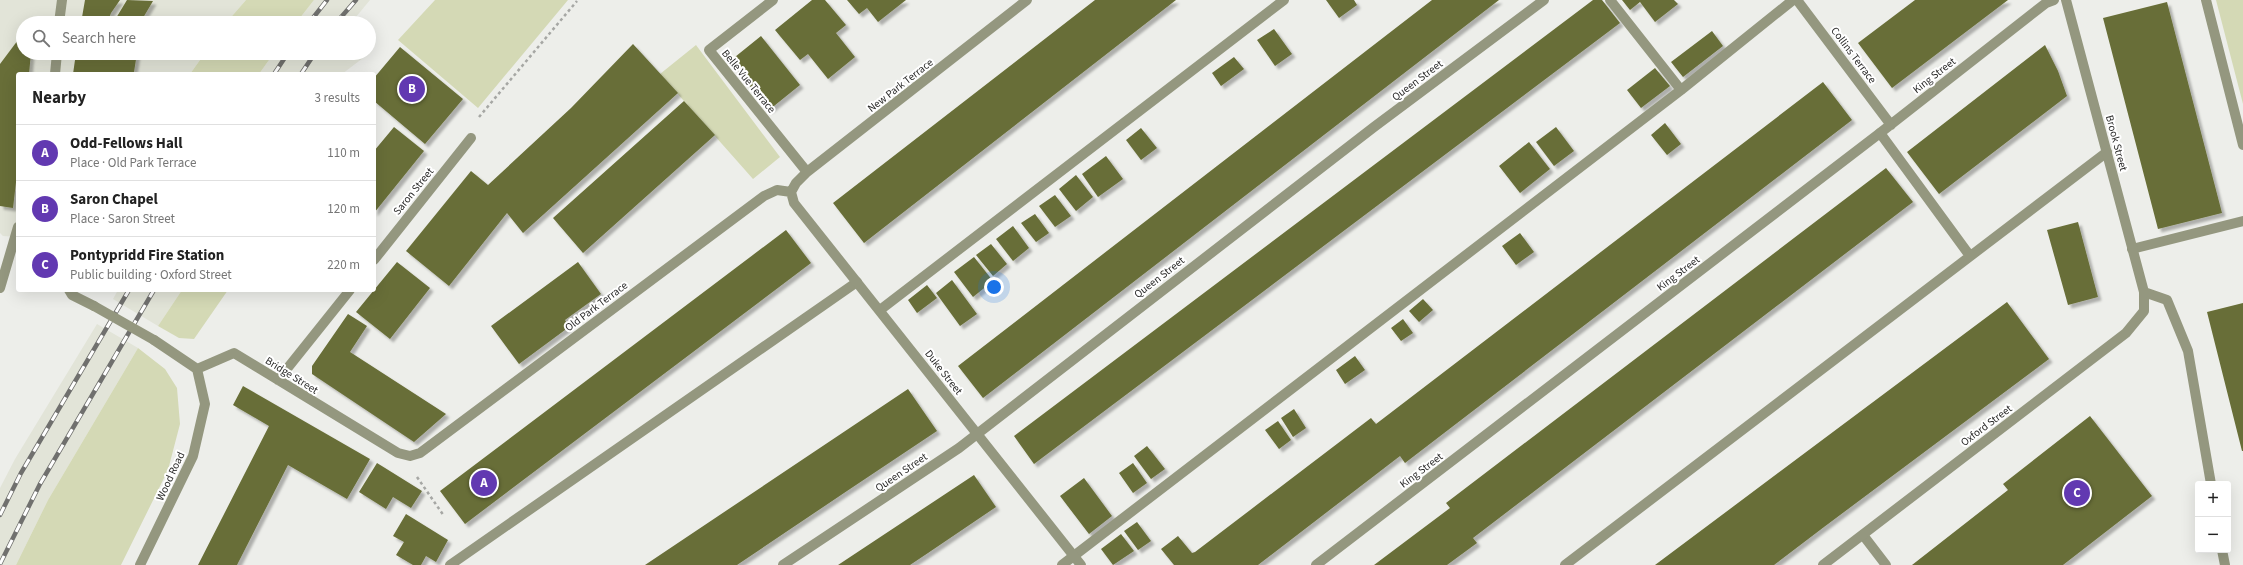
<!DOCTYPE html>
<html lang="en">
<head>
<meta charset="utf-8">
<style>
	body { margin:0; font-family:"Source Sans 3",sans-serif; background:#f2f2f2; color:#222 }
	.controls { position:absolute; right:12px; bottom:12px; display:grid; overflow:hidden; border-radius:4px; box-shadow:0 4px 16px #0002 }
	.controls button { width:36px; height:36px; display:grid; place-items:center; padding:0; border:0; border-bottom:1px solid #e0e0e0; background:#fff; color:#222; font:20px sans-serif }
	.you { position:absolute; left:994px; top:287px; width:14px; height:14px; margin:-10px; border:3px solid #fff; border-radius:50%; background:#1a73e8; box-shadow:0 0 0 6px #1a73e833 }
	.badge { display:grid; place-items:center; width:26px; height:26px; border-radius:50%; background:#6239b1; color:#fff; font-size:13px; font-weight:700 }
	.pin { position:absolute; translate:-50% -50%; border:2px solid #fff; box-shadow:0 1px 4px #0006 }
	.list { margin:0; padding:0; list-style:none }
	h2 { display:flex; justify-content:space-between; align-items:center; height:52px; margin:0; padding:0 16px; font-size:17px }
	h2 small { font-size:13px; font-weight:400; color:#767676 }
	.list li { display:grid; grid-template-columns:26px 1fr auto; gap:12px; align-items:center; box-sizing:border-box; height:56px; padding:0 16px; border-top:1px solid #e0e0e0 }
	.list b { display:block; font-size:15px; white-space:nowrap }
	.list p { margin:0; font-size:13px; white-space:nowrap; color:#767676 }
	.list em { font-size:13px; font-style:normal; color:#767676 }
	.icon { flex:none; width:22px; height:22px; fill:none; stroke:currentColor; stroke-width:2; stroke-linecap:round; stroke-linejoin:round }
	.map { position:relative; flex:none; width:2243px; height:565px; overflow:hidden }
	.search { position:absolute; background:#fff; box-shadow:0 4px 16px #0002; left:16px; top:16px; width:360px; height:44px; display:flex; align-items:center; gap:10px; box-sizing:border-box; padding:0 14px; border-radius:22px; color:#767676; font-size:15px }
	.panel { position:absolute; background:#fff; box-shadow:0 4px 16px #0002; left:16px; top:72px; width:360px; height:220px; border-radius:4px }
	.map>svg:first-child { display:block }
</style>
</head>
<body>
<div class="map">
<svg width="2243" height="565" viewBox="0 0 2243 565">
	<defs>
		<filter id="shadow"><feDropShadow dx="3.5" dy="3.5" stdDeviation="1" flood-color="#0004"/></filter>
	</defs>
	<rect width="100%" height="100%" fill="#edeeea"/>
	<path fill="#e2e4d8" d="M 0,0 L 246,0 L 226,23 L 23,23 L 23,53 L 205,53 L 190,74 L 18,74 L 18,237 L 3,236 L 0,233 Z
		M 314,0 L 370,0 L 351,23 L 296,23 Z
		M 274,53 L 357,53 L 363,58 L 342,74 L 259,74 Z
		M 118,290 L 182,290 L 158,326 L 113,299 Z
		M 97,324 L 138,348 L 48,500 L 16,565 L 0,565 L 0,488 L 15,459 Z"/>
	<path fill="#d4d9b5" d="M 246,0 L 314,0 L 296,23 L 226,23 Z
		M 435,0 L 568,0 L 478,108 L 398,40 Z
		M 2216,0 L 2243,0 L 2243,104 Z
		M 696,45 L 780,157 L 753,179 L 660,74 Z
		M 205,53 L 274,53 L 259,74 L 190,74 Z
		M 182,290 L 228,290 L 194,339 L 179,338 L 158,326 Z
		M 138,348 L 165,369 L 177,388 L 180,424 L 168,470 L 121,565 L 16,565 L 48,500 Z"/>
	<path fill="#686e37" filter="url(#shadow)" d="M 85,0 L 120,0 L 111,13 L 107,23 L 81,23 Z
		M 127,0 L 153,1 L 140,23 L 113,23 Z
		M 812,0 L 825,0 L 846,25 L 836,33 L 855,57 L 828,79 L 808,54 L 800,60 L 775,30 Z
		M 847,0 L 906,0 L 878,22 L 867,8 L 859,14 Z
		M 1095,0 L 1176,0 L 864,243 L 833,203 Z
		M 1326,0 L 1354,0 L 1357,5 L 1339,18 Z
		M 1432,0 L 1499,0 L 983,398 L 958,366 Z
		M 1593,0 L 1602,0 L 1620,23 L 1034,464 L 1014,436 Z
		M 1622,0 L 1674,0 L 1678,4 L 1655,22 L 1640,2 L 1630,10 Z
		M 1915,0 L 2008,0 L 1892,88 L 1858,43 Z
		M 2167,2 L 2222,213 L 2158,229 L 2103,18 Z
		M 1274,29 L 1292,54 L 1275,66 L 1257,40 Z
		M 1712,31 L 1723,46 L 1683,77 L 1671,62 Z
		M 761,36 L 800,85 L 769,110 L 730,61 Z
		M 18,40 L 23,42 L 23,53 L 31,53 L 29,74 L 18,74 L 18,165 L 13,208 L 0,206 L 0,64 Z
		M 633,44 L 678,93 L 523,233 L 507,213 L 449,286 L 406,251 L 471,171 L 488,185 L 571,108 Z
		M 2045,45 L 2058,71 L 2067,96 L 1939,194 L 1907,152 Z
		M 400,47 L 463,99 L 425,144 L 374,101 L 374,78 Z
		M 76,53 L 137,53 L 134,72 L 139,74 L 73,74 Z
		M 1234,57 L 1244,69 L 1221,86 L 1212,73 Z
		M 1655,68 L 1670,86 L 1641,108 L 1627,90 Z
		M 1823,82 L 1852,120 L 1405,463 L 1400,456 L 1258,565 L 1174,565 L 1161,549 L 1178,536 L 1192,553 L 1195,552 L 1371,418 L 1376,424 Z
		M 684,101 L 715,135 L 583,253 L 553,218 Z
		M 1665,123 L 1681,144 L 1667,155 L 1651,135 Z
		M 394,127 L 424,151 L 374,213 L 374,151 Z
		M 1556,127 L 1574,151 L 1554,166 L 1536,142 Z
		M 1141,128 L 1157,148 L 1141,160 L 1126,140 Z
		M 1529,142 L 1550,169 L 1520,193 L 1499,166 Z
		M 1106,156 L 1123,179 L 1098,197 L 1082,174 Z
		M 1886,168 L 1913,202 L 1473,538 L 1477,543 L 1447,565 L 1374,565 L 1450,508 L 1446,503 Z
		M 1076,175 L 1093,197 L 1076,211 L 1059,189 Z
		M 1055,195 L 1071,216 L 1055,227 L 1039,206 Z
		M 1035,214 L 1049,233 L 1036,242 L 1021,223 Z
		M 2078,222 L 2098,297 L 2068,305 L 2047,230 Z
		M 1013,226 L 1029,248 L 1013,261 L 996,239 Z
		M 786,230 L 811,263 L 465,524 L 440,491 Z
		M 1520,233 L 1534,252 L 1516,265 L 1502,246 Z
		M 991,244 L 1007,264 L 993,276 L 976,255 Z
		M 974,257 L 993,281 L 973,297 L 954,272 Z
		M 397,262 L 430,288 L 390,339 L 356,312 Z
		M 578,262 L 601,294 L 565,320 L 569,327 L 519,364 L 491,326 Z
		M 952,280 L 977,314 L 960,326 L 936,293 Z
		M 927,285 L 937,298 L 917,313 L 908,300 Z
		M 1423,299 L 1433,310 L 1419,322 L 1409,311 Z
		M 2007,302 L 2049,359 L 1824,527 L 1774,565 L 1655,565 Z
		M 2243,303 L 2243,451 L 2242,451 L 2207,312 Z
		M 348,314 L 367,326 L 350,352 L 446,414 L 414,442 L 312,374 L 312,366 Z
		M 1403,319 L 1413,333 L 1401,341 L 1391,328 Z
		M 1355,356 L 1365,370 L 1345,384 L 1336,370 Z
		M 243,386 L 370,459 L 347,499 L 288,465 L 237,565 L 198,565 L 269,426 L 233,405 Z
		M 908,389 L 937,431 L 847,491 L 737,565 L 645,565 Z
		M 1294,409 L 1306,428 L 1293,437 L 1281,418 Z
		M 2090,416 L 2152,496 L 2063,565 L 1912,565 L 2008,490 L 2003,484 Z
		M 1278,421 L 1291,440 L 1279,449 L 1265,430 Z
		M 1147,446 L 1165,469 L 1151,479 L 1134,456 Z
		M 377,463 L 422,491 L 411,508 L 393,497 L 386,509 L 359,492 Z
		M 1133,463 L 1147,483 L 1133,493 L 1119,473 Z
		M 974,475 L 996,507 L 928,553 L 910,565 L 838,565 Z
		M 1084,478 L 1112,516 L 1089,534 L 1060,496 Z
		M 406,514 L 448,540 L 436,562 L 426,556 L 421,565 L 413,565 L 396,555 L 404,542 L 393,536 Z
		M 1137,522 L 1151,541 L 1138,550 L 1124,531 Z
		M 1121,534 L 1134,551 L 1113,565 L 1101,549 Z"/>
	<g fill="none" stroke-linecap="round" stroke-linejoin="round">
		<path stroke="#a6a7a4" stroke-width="2.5" stroke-dasharray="3 3" stroke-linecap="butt" d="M 479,117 L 577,1
			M 417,477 L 444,516"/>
		<path stroke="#94977f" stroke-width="10" d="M 1610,0 L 1681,90
			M 2206,0 L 2243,145
			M 1880,133 L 1970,256
			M 2132,249 L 2243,221
			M 880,310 L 1284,0
			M 1863,535 L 1886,565
			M 450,565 L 857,282
			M 1062,565 L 1681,90 L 1793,0
			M 1565,565 L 2107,152"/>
		<path stroke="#94977f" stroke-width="10" d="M 773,0 L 709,50 L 807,172
			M 1797,0 L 1891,125
			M 59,23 L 62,0
			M 55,74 L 57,53
			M 791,192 L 794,203 L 1081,565
			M 791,192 L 796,183 L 807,172 L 1027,0
			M 374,260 L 471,138
			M 0,288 L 18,227
			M 69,290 L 72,295 L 94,306
			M 2144,292 L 2167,300 L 2188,351 L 2211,484
			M 154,340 L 197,369
			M 197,369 L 234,353 L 398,453 L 410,456 L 420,453 L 764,196 L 777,190 L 791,192
			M 278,380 L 350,290
			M 2222,550 L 2225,565
			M 140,565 L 193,456 L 205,404 L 197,369
			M 783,565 L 959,448 L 1374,127 L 1544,0
			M 1316,565 L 1880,133 L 2046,3 L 2054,0
			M 1823,565 L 2126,333 L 2144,311 L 2144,292 L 2066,0"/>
		<defs>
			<path id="rail" d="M 309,23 L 327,0
				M 336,23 L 356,0
				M 274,74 L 288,53
				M 301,74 L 315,53
				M 0,515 L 21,473 L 129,290
				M 0,564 L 40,484 L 154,290"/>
		</defs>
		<use href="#rail" stroke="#70706e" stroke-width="4.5"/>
		<use href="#rail" stroke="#fff" stroke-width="3" stroke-dasharray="9" stroke-linecap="butt"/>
		<path stroke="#94977f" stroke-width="10" d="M 94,306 L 154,340"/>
	</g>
	<g text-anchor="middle" stroke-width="4" stroke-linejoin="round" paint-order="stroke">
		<g font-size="11" fill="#2a2a29" stroke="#fff">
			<text transform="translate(1854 55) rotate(53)" y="4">Collins Terrace</text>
			<text transform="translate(1934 75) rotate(-38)" y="4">King Street</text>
			<text transform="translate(1417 80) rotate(-37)" y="4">Queen Street</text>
			<text transform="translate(749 81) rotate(51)" y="4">Belle Vue Terrace</text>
			<text transform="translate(900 85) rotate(-38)" y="4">New Park Terrace</text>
			<text transform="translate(2117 143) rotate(75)" y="4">Brook Street</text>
			<text transform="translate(413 191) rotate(-51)" y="4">Saron Street</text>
			<text transform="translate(1678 273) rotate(-37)" y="4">King Street</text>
			<text transform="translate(1159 277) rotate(-38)" y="4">Queen Street</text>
			<text transform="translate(596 306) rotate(-37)" y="4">Old Park Terrace</text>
			<text transform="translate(944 372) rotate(52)" y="4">Duke Street</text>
			<text transform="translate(292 375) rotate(32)" y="4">Bridge Street</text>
			<text transform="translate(1986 425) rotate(-37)" y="4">Oxford Street</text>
			<text transform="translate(1421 470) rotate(-37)" y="4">King Street</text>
			<text transform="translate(901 472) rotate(-34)" y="4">Queen Street</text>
			<text transform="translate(170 476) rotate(-65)" y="4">Wood Road</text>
		</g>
	</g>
</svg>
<div class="controls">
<button>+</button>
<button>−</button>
</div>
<div class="you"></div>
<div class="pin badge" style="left:484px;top:483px">A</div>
<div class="pin badge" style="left:412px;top:89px">B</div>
<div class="pin badge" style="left:2077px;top:493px">C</div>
<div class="search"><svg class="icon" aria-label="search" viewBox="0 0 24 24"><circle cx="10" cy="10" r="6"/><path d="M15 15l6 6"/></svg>Search here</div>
<section class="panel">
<h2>Nearby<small>3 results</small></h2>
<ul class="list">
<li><span class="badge">A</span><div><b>Odd-Fellows Hall</b><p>Place · Old Park Terrace</p></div><em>110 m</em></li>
<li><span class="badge">B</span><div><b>Saron Chapel</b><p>Place · Saron Street</p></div><em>120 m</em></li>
<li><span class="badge">C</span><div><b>Pontypridd Fire Station</b><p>Public building · Oxford Street</p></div><em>220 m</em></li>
</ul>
</section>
</div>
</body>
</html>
